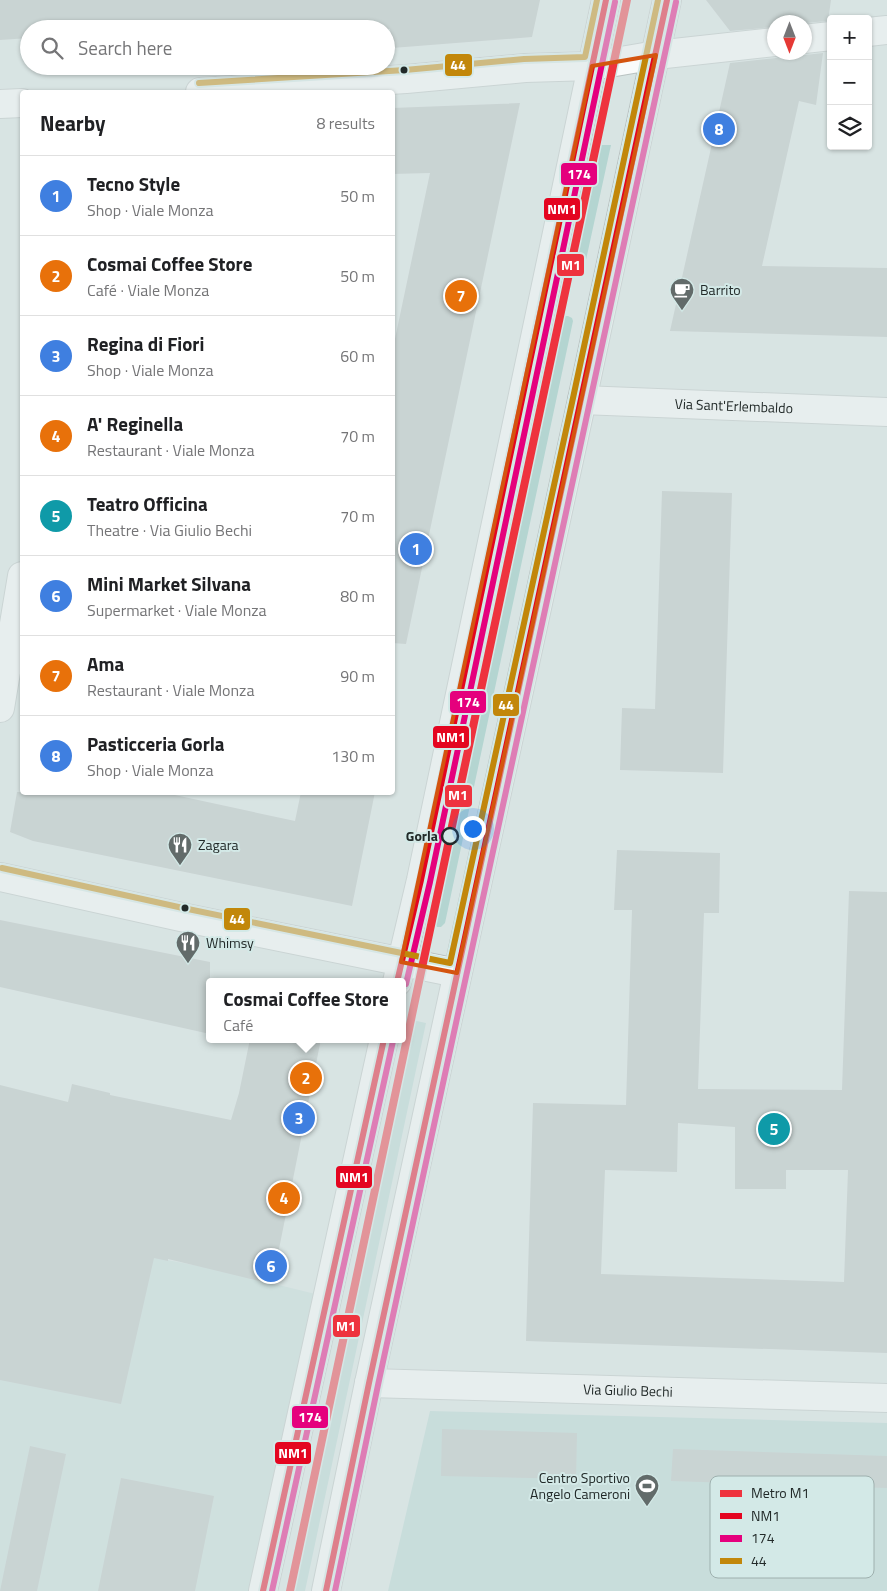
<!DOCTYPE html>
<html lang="en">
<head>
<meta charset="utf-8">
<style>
	body { margin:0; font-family:"Titillium Web",sans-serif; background:#f2f2f2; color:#202124 }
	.controls { position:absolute; right:15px; top:15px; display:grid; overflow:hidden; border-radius:5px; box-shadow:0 1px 4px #0004 }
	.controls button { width:45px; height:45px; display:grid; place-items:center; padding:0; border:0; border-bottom:1px solid #e0e0e0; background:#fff; color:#202124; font:25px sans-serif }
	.compass { position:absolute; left:767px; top:15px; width:45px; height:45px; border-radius:50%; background:#fff; box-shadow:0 1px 4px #0004; rotate:180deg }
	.you { position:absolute; left:472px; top:828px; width:18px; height:18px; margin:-12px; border:4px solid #fff; border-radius:50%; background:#1a73e8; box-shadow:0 0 0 8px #1a73e833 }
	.badge { display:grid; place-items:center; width:32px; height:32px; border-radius:50%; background:#2563eb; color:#fff; font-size:16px; font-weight:700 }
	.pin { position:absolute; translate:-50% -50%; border:2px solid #fff; box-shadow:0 1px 5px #0006 }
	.popup { position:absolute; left:206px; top:978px; width:200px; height:65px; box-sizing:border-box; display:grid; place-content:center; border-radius:5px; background:#fff; filter:drop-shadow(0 1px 4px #0005); font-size:16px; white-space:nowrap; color:#757577 }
	.popup b { font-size:19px; color:#202124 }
	.popup::after { content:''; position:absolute; left:50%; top:100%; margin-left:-10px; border:10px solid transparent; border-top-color:#fff }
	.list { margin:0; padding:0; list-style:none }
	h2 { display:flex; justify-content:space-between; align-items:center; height:65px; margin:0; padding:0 20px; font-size:21px }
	h2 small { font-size:16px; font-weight:400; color:#757577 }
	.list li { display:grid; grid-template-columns:32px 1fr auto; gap:15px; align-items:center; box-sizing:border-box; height:80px; padding:0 20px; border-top:1px solid #e0e0e0 }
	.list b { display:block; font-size:19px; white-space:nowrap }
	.list p { margin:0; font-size:16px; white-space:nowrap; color:#757577 }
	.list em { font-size:16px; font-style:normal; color:#757577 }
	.icon { flex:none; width:28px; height:28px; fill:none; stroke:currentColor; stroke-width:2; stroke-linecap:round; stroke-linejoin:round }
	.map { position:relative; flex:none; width:887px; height:1591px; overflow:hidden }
	.search { position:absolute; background:#fff; box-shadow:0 1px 4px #0004; left:20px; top:20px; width:375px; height:55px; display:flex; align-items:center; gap:12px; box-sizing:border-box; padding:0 18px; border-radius:28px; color:#757577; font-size:19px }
	.panel { position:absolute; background:#fff; box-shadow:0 1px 4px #0004; left:20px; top:90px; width:375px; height:705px; border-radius:5px }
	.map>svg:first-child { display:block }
</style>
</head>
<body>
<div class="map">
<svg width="887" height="1591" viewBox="0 0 887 1591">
	<rect width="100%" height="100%" fill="#d8e4e3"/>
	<path fill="#c4dbd8" d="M 0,1228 L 204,1267 L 328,1297 L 263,1591 L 0,1591 Z"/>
	<path fill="#b4d5d1" d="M 598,145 L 611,145 L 586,260 L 584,263 L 579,264 L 574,262 L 573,257 Z
		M 564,316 L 568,316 L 572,318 L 573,321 L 445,923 L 441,927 L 437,927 L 433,920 L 561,319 Z
		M 412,1020 L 426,1023 L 305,1591 L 291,1591 Z
		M 430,1411 L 887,1423 L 887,1591 L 388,1591 Z"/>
	<path fill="#b7c0bf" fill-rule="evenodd" d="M 0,0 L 540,0 L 532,37 L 392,48 L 390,29 L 29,29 L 29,38 L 0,40 Z
		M 706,0 L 831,0 L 828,21 L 804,23 L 774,22 L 774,27 L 730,31 Z
		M 785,52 L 805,55 L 823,53 L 816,105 L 799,101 L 762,266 L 887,268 L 887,337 L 670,331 L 730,63 L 776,58 Z
		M 520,103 L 406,644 L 392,643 L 392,353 L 430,173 L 392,174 L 392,108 Z
		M 662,491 L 732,493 L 723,773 L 620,770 L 622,708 L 655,709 Z
		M 17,792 L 161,792 L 295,821 L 301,792 L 375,792 L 352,906 L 33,841 L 10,832 Z
		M 617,850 L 720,853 L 719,913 L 704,913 L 698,1089 L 842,1090 L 849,891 L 887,892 L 887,1353 L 526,1341 L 533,1103 L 626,1105 L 632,910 L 614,910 ZM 678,1123 L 735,1127 L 735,1189 L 786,1189 L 786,1170 L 848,1170 L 844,1282 L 601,1274 L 605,1170 L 677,1172 Z
		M 0,920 L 210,962 L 210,1034 L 0,987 Z
		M 250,1039 L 321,1039 L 272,1284 L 168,1259 L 168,1261 L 154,1258 L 121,1404 L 0,1380 L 0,1085 L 68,1102 L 72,1084 L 110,1093 L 110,1095 L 231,1120 L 239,1093 Z
		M 442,1429 L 577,1433 L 576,1479 L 441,1476 Z
		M 30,1446 L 66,1454 L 37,1591 L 0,1591 Z
		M 673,1449 L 887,1456 L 887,1488 L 671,1481 Z
		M 121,1478 L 214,1496 L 195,1591 L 98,1591 Z"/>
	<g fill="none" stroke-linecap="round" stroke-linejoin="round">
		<defs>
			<g id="minor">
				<path d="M 868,32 L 887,30"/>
				<path d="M 804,39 L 831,36"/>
				<path d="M 656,55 L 774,42"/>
				<path d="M 200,92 L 406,79 L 525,68 L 592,66"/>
				<path d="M 0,104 L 22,103"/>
				<path id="s1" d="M 582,400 L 887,412"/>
				<path d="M 0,708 L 22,576"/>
				<path d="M 0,877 L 181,917 L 457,973"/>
				<path id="s2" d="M 369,1383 L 887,1398"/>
			</g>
			<path id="major" d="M 592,66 L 656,55
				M 397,982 L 421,880 L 606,0
				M 263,1591 L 384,1039
				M 326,1591 L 369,1383 L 582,400 L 667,0"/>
		</defs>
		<use href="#minor" stroke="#b9c2c1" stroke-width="30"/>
		<use href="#major" stroke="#b9c2c1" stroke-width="30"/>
		<use href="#minor" stroke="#f9fbfb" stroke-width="28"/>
		<use href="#major" stroke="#f9fbfb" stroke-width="28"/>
		<defs>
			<path id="bus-1" d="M 397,982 L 421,880 L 606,0
				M 263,1591 L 384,1039
				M 326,1591 L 369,1383 L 667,0"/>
			<path id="bus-2" d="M 406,984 L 430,882 L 615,2
				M 272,1591 L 393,1041
				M 335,1591 L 378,1385 L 676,2"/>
			<path id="bus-3" d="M 199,83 L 405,70 L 524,59 L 585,57 L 597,0
				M 2,868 L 183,908 L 450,963 L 573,398 L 658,0"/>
		</defs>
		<use href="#bus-1" stroke="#d3e9e7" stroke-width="10"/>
		<use href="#bus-2" stroke="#d3e9e7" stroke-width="10"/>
		<use href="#bus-3" stroke="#d3e9e7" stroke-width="10"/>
		<use href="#bus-1" stroke="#e40520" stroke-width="6"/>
		<use href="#bus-2" stroke="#e5007d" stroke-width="6"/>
		<use href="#bus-3" stroke="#c2870a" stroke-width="6"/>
		<defs>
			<path id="metro-1" d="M 290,1591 L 627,0"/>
		</defs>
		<use href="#metro-1" stroke="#d3e9e7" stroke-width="11"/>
		<use href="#metro-1" stroke="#ee333e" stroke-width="8"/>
	</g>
	<path d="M0 0H887V1591H0ZM 656,55 L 457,973 L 401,962 L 592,66 Z" fill="#d8e4e3" fill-opacity=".55" fill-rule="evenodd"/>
	<path fill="none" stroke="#d4540f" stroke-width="4" stroke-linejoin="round" d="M 656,55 L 457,973 L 401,962 L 592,66 Z"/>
	<defs>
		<symbol id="cafe-pin" viewBox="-11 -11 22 30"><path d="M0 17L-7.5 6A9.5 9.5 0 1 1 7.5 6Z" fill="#626b6a" stroke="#d3e9e7"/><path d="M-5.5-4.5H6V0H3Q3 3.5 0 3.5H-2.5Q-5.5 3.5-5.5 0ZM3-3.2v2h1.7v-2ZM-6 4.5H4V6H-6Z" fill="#fff"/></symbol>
		<symbol id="restaurant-pin" viewBox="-11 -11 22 30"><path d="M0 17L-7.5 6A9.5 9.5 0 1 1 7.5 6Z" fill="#626b6a" stroke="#d3e9e7"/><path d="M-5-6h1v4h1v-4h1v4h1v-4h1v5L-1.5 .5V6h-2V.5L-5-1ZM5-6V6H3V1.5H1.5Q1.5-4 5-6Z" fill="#fff"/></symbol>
		<symbol id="stadium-pin" viewBox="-11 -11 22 30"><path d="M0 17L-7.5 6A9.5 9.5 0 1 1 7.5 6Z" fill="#626b6a" stroke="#d3e9e7"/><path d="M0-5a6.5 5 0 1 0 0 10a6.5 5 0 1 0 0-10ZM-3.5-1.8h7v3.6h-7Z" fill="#fff"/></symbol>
	</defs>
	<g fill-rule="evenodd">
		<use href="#cafe-pin" x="668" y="276" width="28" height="38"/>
		<use href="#restaurant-pin" x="166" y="831" width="28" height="38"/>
		<use href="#restaurant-pin" x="174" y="929" width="28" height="38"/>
		<use href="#stadium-pin" x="633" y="1472" width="28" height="38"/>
	</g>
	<g fill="#222a29" stroke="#d3e9e7" stroke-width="2">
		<circle cx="404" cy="70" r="4.5"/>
		<circle cx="185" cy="908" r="4.5"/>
	</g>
	<circle fill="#d3e9e7" stroke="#222a29" stroke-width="2.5" cx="450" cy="836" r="8"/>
	<g text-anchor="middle" stroke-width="4" stroke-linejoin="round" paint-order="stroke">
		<g font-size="14" fill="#222a29" stroke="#d3e9e7" text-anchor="start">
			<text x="700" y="295">Barrito</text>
			<text x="198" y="850">Zagara</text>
			<text x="206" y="948">Whimsy</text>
			<text x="630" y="1483" text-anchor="end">Centro Sportivo<tspan x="630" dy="16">Angelo Cameroni</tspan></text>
		</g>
		<g font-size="14" fill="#222a29" stroke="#d3e9e7">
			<text dy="5" stroke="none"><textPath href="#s1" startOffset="152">Via Sant'Erlembaldo</textPath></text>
			<text dy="5" stroke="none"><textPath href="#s2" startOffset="259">Via Giulio Bechi</textPath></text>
		</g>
		<g font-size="14" font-weight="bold" fill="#222a29" stroke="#d3e9e7" text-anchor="end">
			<text x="438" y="841">Gorla</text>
		</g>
	</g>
	<rect x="710" y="1476" width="164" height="102" rx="8" fill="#d3e9e7" stroke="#9eb0ae" stroke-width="1"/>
	<rect x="720" y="1490" width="22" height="7" fill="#ee333e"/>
	<rect x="720" y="1513" width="22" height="6" fill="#e40520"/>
	<rect x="720" y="1535" width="22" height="7" fill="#e5007d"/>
	<rect x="720" y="1558" width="22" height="6" fill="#c2870a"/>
	<g font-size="14" fill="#222a29">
		<text x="751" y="1498">Metro M1</text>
		<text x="751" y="1521">NM1</text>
		<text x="751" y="1543">174</text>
		<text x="751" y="1566">44</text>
	</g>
	<g stroke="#d3e9e7" stroke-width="2">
		<rect x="444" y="53" width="29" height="24" rx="5" fill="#c2870a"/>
		<rect x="560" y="162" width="38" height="24" rx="5" fill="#e5007d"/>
		<rect x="543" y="197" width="38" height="24" rx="5" fill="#e40520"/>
		<rect x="556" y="253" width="29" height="24" rx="5" fill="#ee333e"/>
		<rect x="449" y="690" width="38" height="24" rx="5" fill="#e5007d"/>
		<rect x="492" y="693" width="28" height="24" rx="5" fill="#c2870a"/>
		<rect x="432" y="725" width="38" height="24" rx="5" fill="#e40520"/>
		<rect x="444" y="784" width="29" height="24" rx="5" fill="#ee333e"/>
		<rect x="223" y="907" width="28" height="24" rx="5" fill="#c2870a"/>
		<rect x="335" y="1165" width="38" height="24" rx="5" fill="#e40520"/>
		<rect x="332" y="1314" width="29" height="24" rx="5" fill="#ee333e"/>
		<rect x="291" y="1405" width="38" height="24" rx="5" fill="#e5007d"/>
		<rect x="274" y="1441" width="38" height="24" rx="5" fill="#e40520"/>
	</g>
	<g font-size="14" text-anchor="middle" font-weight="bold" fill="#fff">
		<text x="458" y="70">44</text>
		<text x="579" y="179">174</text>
		<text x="562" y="214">NM1</text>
		<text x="571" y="270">M1</text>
		<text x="468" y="707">174</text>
		<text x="506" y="710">44</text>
		<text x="451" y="742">NM1</text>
		<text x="458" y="800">M1</text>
		<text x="237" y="924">44</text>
		<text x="354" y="1182">NM1</text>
		<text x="346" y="1331">M1</text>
		<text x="310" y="1422">174</text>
		<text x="293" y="1458">NM1</text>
	</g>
</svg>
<div class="controls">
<button>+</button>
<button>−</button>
<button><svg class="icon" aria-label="layers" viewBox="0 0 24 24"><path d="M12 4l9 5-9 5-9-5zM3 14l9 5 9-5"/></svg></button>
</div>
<svg class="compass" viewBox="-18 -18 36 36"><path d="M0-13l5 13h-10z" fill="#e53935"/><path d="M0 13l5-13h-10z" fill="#757577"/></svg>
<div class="you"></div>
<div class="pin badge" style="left:416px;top:549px;background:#3f7fe0">1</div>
<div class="pin badge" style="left:306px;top:1078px;background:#e8710a">2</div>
<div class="popup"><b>Cosmai Coffee Store</b>Café</div>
<div class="pin badge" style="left:299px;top:1118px;background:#3f7fe0">3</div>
<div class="pin badge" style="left:284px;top:1198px;background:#e8710a">4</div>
<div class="pin badge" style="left:774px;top:1129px;background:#0f9aa8">5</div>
<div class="pin badge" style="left:271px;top:1266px;background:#3f7fe0">6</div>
<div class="pin badge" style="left:461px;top:296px;background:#e8710a">7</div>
<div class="pin badge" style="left:719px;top:129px;background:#3f7fe0">8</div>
<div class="search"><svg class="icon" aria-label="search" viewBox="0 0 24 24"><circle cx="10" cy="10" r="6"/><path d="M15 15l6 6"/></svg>Search here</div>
<section class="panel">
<h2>Nearby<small>8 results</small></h2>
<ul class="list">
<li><span class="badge" style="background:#3f7fe0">1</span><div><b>Tecno Style</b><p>Shop · Viale Monza</p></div><em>50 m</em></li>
<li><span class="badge" style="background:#e8710a">2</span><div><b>Cosmai Coffee Store</b><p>Café · Viale Monza</p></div><em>50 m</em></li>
<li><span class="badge" style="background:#3f7fe0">3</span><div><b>Regina di Fiori</b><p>Shop · Viale Monza</p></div><em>60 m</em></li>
<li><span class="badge" style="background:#e8710a">4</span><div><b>A' Reginella</b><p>Restaurant · Viale Monza</p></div><em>70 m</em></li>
<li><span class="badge" style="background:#0f9aa8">5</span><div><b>Teatro Officina</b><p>Theatre · Via Giulio Bechi</p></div><em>70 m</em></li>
<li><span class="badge" style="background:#3f7fe0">6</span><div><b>Mini Market Silvana</b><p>Supermarket · Viale Monza</p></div><em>80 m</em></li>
<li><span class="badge" style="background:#e8710a">7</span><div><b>Ama</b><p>Restaurant · Viale Monza</p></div><em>90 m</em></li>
<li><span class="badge" style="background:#3f7fe0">8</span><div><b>Pasticceria Gorla</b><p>Shop · Viale Monza</p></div><em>130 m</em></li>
</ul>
</section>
</div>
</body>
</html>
